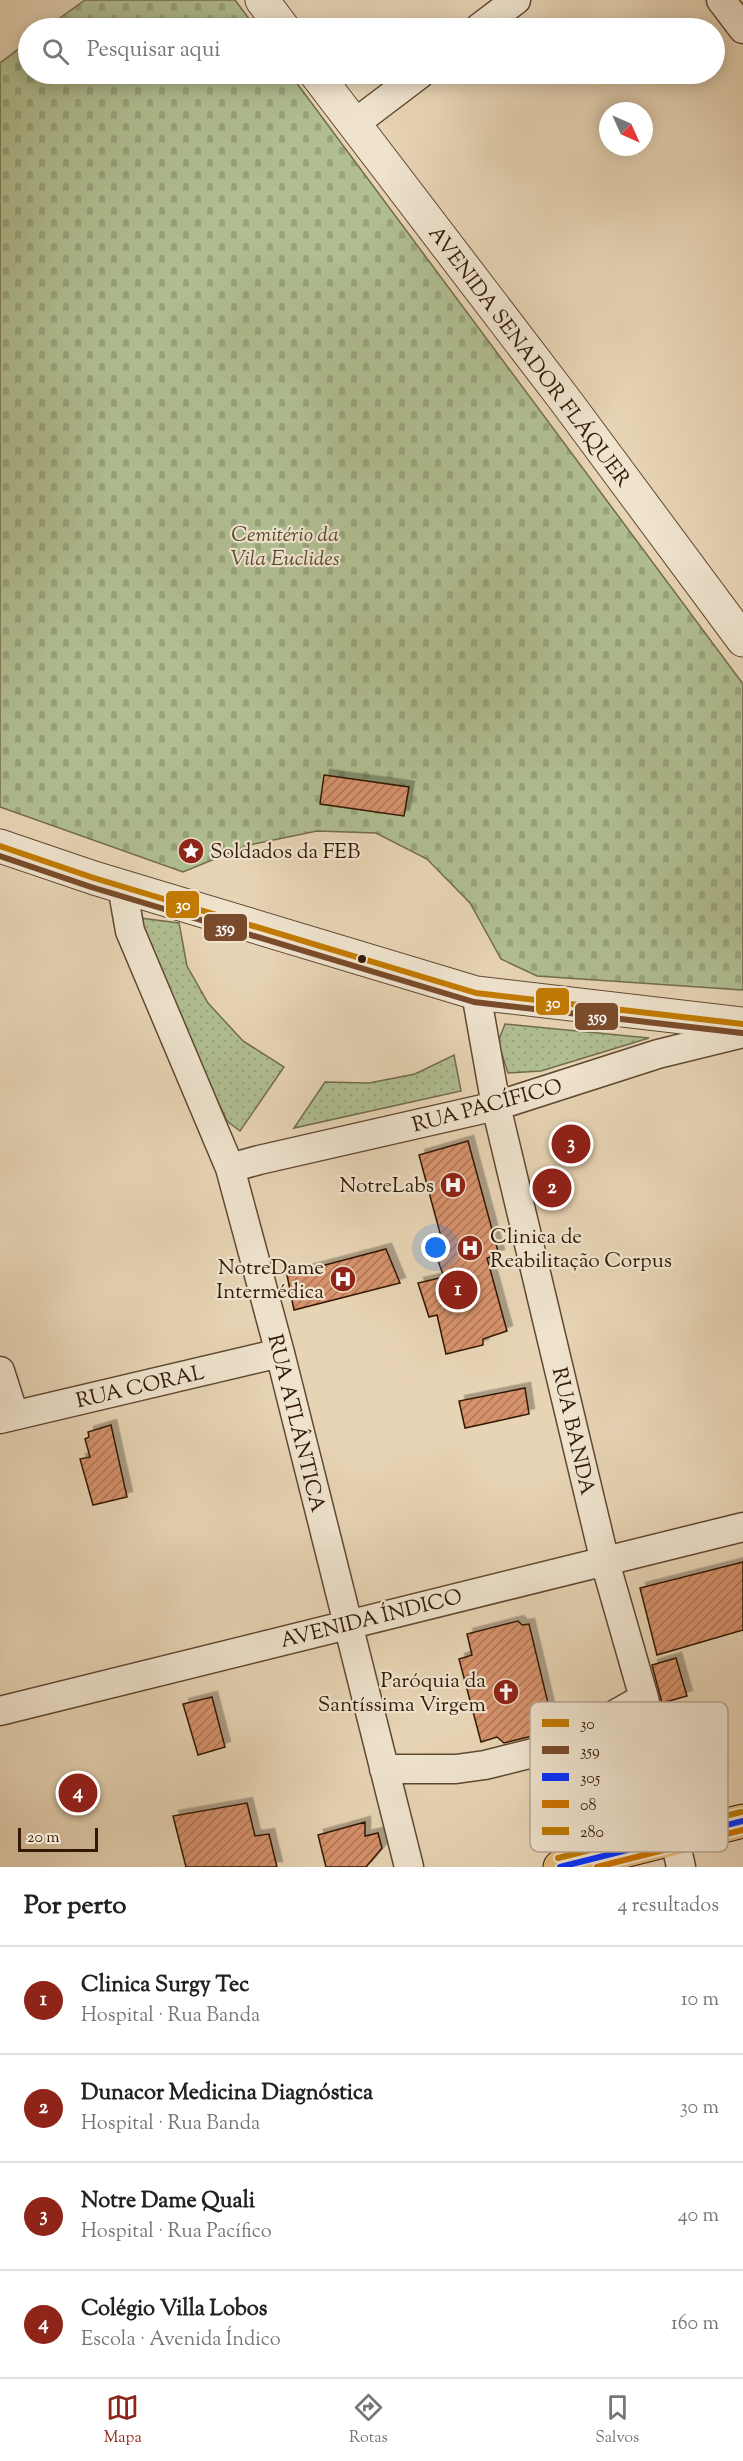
<!DOCTYPE html>
<html lang="pt">
<head>
<meta charset="utf-8">
<style>
	body { margin:0; font-family:"Sorts Mill Goudy",serif; background:#f2f2f2; color:#222 }
	.compass { position:absolute; left:599px; top:102px; width:54px; height:54px; border-radius:50%; background:#fff; box-shadow:0 3px 15px #0003; rotate:135deg }
	.scale { position:absolute; left:18px; bottom:15px; width:80px; box-sizing:border-box; padding-left:6px; border:3px solid #331905; border-top:0; font-size:16px; line-height:21px; white-space:nowrap; color:#331905; -webkit-text-stroke:4px #efe3ce; paint-order:stroke }
	.you { position:absolute; left:436px; top:1248px; width:21px; height:21px; margin:-15px; border:4px solid #fff; border-radius:50%; background:#1a73e8; box-shadow:0 0 0 9px #1a73e833 }
	.badge { display:grid; place-items:center; width:39px; height:39px; border-radius:50%; background:#8f2418; color:#fff; font-size:20px; font-weight:700 }
	.pin { position:absolute; translate:-50% -50%; border:3px solid #fff; box-shadow:0 2px 6px #0006 }
	.list { margin:0; padding:0; list-style:none }
	h2 { display:flex; justify-content:space-between; align-items:center; height:78px; margin:0; padding:0 24px; font-size:26px }
	h2 small { font-size:20px; font-weight:400; color:#767676 }
	.list li { display:grid; grid-template-columns:39px 1fr auto; gap:18px; align-items:center; box-sizing:border-box; height:108px; padding:0 24px; border-top:2px solid #e0e0e0 }
	.list b { display:block; font-size:22px; white-space:nowrap }
	.list p { margin:0; font-size:20px; white-space:nowrap; color:#767676 }
	.list em { font-size:20px; font-style:normal; color:#767676 }
	.icon { flex:none; width:33px; height:33px; fill:none; stroke:currentColor; stroke-width:2; stroke-linecap:round; stroke-linejoin:round }
	.map { position:relative; flex:none; width:743px; height:1867px; overflow:hidden }
	.search { position:absolute; background:#fff; box-shadow:0 3px 15px #0003; left:18px; right:18px; top:18px; height:66px; display:flex; align-items:center; gap:15px; box-sizing:border-box; padding:0 21px; border-radius:33px; color:#767676; font-size:22px }
	.sheet { height:510px; background:#fff }
	nav { display:flex; justify-content:space-around; align-items:center; box-sizing:border-box; height:84px; border-top:2px solid #e0e0e0; background:#fff; font-size:16px; color:#767676 }
	nav a { display:grid; justify-items:center; gap:3px }
	nav .on { color:#8f2418 }
	.map>svg:first-child { display:block }
</style>
</head>
<body>
<div class="map">
<svg width="743" height="1867" viewBox="0 0 743 1867">
	<defs>
		<pattern id="grass-dots" width="8" height="8" patternUnits="userSpaceOnUse" patternTransform="scale(1.5)"><rect width="8" height="8" fill="#b0be91"/><path d="M2 2h.1M6 6h.1" fill="none" stroke="#98a37c" stroke-width="1.8" stroke-linecap="round"/></pattern>
		<pattern id="cemetery-stones" width="16" height="16" patternUnits="userSpaceOnUse" patternTransform="scale(1.5)"><rect width="16" height="16" fill="#b0be91"/><path d="M2 7V4a2 2 0 0 1 4 0v3zM10 15v-3a2 2 0 0 1 4 0v3z" fill="#98a37c"/></pattern>
		<pattern id="building-hatch" width="6" height="6" patternUnits="userSpaceOnUse" patternTransform="scale(1.5)"><rect width="6" height="6" fill="#d6926c"/><path d="M-1 1l2-2M0 6l6-6M5 7l2-2" fill="none" stroke="#ae7657"/></pattern>
		<filter id="shadow"><feDropShadow dx="5.5" dy="-5.5" stdDeviation="0" flood-color="#0004"/></filter>
	</defs>
	<rect width="100%" height="100%" fill="#e7d4b4"/>
	<filter id="stains"><feTurbulence type="fractalNoise" baseFrequency=".00333" numOctaves="4"/><feColorMatrix values="0 0 0 0 .2 0 0 0 0 .09 0 0 0 0 .02 0 0 0 .5 -.17"/></filter>
	<radialGradient id="worn" r=".72"><stop offset=".6" stop-color="#630" stop-opacity="0"/><stop offset="1" stop-color="#630" stop-opacity=".3"/></radialGradient>
	<path fill="url(#grass-dots)" stroke="#726c4b" stroke-width="1.5" d="M 140,918 L 179,923 L 187,966 L 208,1003 L 243,1041 L 284,1067 L 240,1131 L 227,1121 L 146,947 Z
		M 505,1024 L 649,1038 L 541,1071 L 508,1073 L 498,1042 Z
		M 454,1055 L 461,1091 L 294,1128 L 325,1082 L 369,1083 L 415,1074 Z"/>
	<path fill="url(#cemetery-stones)" stroke="#726c4b" stroke-width="1.5" d="M 85,0 L 235,0 L 256,28 L 46,28 Z
		M 28,42 L 28,74 L 290,74 L 743,684 L 743,990 L 537,976 L 501,959 L 470,903 L 427,859 L 376,833 L 317,831 L 249,845 L 183,872 L 0,807 L 0,63 Z"/>
	<path fill="url(#building-hatch)" stroke="#331905" stroke-width="1.5" filter="url(#shadow)" d="M 324,775 L 409,787 L 404,816 L 320,804 Z
		M 468,1141 L 499,1255 L 487,1258 L 507,1331 L 483,1339 L 483,1345 L 446,1354 L 437,1315 L 429,1317 L 418,1283 L 444,1277 L 434,1250 L 444,1248 L 419,1155 Z
		M 386,1249 L 400,1283 L 294,1310 L 287,1275 Z
		M 525,1388 L 529,1414 L 465,1428 L 459,1401 Z
		M 111,1425 L 127,1497 L 93,1505 L 80,1459 L 90,1457 L 85,1439 L 89,1437 L 88,1432 Z
		M 743,1562 L 743,1630 L 657,1655 L 640,1588 Z
		M 518,1621 L 522,1625 L 529,1624 L 553,1724 L 543,1729 L 540,1734 L 504,1743 L 497,1737 L 481,1742 L 459,1659 L 472,1655 L 467,1634 Z
		M 676,1658 L 687,1696 L 662,1703 L 652,1665 Z
		M 212,1697 L 225,1747 L 198,1755 L 183,1704 Z
		M 247,1803 L 255,1836 L 269,1834 L 277,1867 L 186,1867 L 173,1816 Z
		M 365,1822 L 365,1836 L 378,1833 L 382,1848 L 366,1867 L 326,1867 L 318,1835 Z"/>
	<g fill="none" stroke-linecap="round" stroke-linejoin="round">
		<defs>
			<path id="minor" d="M 721,0 L 743,29
				M 479,28 L 516,0
				M 354,124 L 420,74
				M 122,886 L 130,931 L 230,1168 L 280,1353 L 409,1867
				M 476,993 L 496,1106 L 605,1562 L 644,1698 L 681,1867
				M 230,1168 L 259,1160 L 496,1106 L 658,1054 L 743,1033
				M 0,1371 L 14,1415
				M 0,1419 L 280,1353
				M 0,1711 L 743,1527
				M 384,1769 L 456,1769 L 485,1765 L 545,1750 L 570,1740 L 644,1698"/>
			<path id="tertiary" d="M 262,0 L 283,28
				M 316,74 L 565,400 L 743,640
				M 0,846 L 94,878 L 476,993 L 743,1024"/>
			<path id="primary" d="M 560,1867 L 743,1821"/>
		</defs>
		<use href="#minor" stroke="#604831" stroke-width="31"/>
		<use href="#tertiary" stroke="#604831" stroke-width="35"/>
		<use href="#primary" stroke="#331905" stroke-width="35"/>
		<use href="#minor" stroke="#efe3ce" stroke-width="28"/>
		<use href="#tertiary" stroke="#efe3ce" stroke-width="33"/>
		<use href="#primary" stroke="#e4ba7a" stroke-width="33"/>
		<defs>
			<path id="bus-1" d="M 0,846 L 94,878 L 476,993 L 743,1024"/>
			<path id="bus-2" d="M 0,856 L 91,887 L 474,1002 L 742,1033"/>
			<path id="bus-3" d="M 560,1867 L 743,1821"/>
			<path id="bus-4" d="M 597,1867 L 743,1830"/>
			<path id="bus-5" d="M 558,1858 L 741,1812"/>
		</defs>
		<use href="#bus-1" stroke="#efe3ce" stroke-width="10"/>
		<use href="#bus-2" stroke="#efe3ce" stroke-width="10"/>
		<use href="#bus-3" stroke="#efe3ce" stroke-width="10"/>
		<use href="#bus-4" stroke="#efe3ce" stroke-width="10"/>
		<use href="#bus-5" stroke="#efe3ce" stroke-width="10"/>
		<use href="#bus-1" stroke="#c27b02" stroke-width="6"/>
		<use href="#bus-2" stroke="#7a4b2a" stroke-width="6"/>
		<use href="#bus-3" stroke="#0432ff" stroke-width="6"/>
		<use href="#bus-4" stroke="#cc7401" stroke-width="6"/>
		<use href="#bus-5" stroke="#bc7c02" stroke-width="6"/>
	</g>
	<defs>
		<symbol id="sight-disc" viewBox="-11 -11 22 22"><circle r="9.5" fill="#8f2418" stroke="#efe3ce"/><path d="M0-6L1.8-2.2L6-1.7L2.9 1.2L3.7 5.4L0 3.3L-3.7 5.4L-2.9 1.2L-6-1.7L-1.8-2.2Z" fill="#fff"/></symbol>
		<symbol id="hospital-disc" viewBox="-11 -11 22 22"><circle r="9.5" fill="#8f2418" stroke="#efe3ce"/><path d="M-5-5h3v3.5h4V-5h3V5h-3V1.5h-4V5h-3Z" fill="#fff"/></symbol>
		<symbol id="church-disc" viewBox="-11 -11 22 22"><circle r="9.5" fill="#8f2418" stroke="#efe3ce"/><path d="M-1.2-6h2.4v3.5h3.3v2.4h-3.3V6h-2.4V-.1h-3.3v-2.4h3.3Z" fill="#fff"/></symbol>
	</defs>
	<g fill-rule="evenodd">
		<use href="#sight-disc" x="176" y="836" width="30" height="30"/>
		<use href="#hospital-disc" x="438" y="1170" width="30" height="30"/>
		<use href="#hospital-disc" x="455" y="1233" width="30" height="30"/>
		<use href="#hospital-disc" x="328" y="1264" width="30" height="30"/>
		<use href="#church-disc" x="491" y="1677" width="30" height="30"/>
	</g>
	<circle fill="#331905" stroke="#efe3ce" stroke-width="2" cx="362" cy="959" r="5"/>
	<g text-anchor="middle" stroke-width="4.5" stroke-linejoin="round" paint-order="stroke">
		<g font-size="21" fill="#331905" stroke="#efe3ce">
			<text transform="translate(530 356) rotate(53)" y="7">AVENIDA SENADOR FLÁQUER</text>
			<text transform="translate(487 1105) rotate(-15)" y="7">RUA PACÍFICO</text>
			<text transform="translate(140 1386) rotate(-13)" y="7">RUA CORAL</text>
			<text transform="translate(297 1423) rotate(76)" y="7">RUA ATLÂNTICA</text>
			<text transform="translate(574 1431) rotate(77)" y="7">RUA BANDA</text>
			<text transform="translate(371 1618) rotate(-14)" y="7">AVENIDA ÍNDICO</text>
		</g>
		<g font-size="21" font-style="italic" fill="#584b2f" stroke="#efe3ce">
			<text x="285" y="541">Cemitério da<tspan x="285" dy="24">Vila Euclides</tspan></text>
		</g>
		<g font-size="21" fill="#331905" stroke="#efe3ce" text-anchor="end">
			<text x="210" y="858" text-anchor="start">Soldados da FEB</text>
			<text x="434" y="1192">NotreLabs</text>
			<text x="490" y="1243" text-anchor="start">Clinica de<tspan x="490" dy="24">Reabilitação Corpus</tspan></text>
			<text x="324" y="1274">NotreDame<tspan x="324" dy="24">Intermédica</tspan></text>
			<text x="486" y="1687">Paróquia da<tspan x="486" dy="24">Santíssima Virgem</tspan></text>
		</g>
	</g>
	<rect x="530" y="1702" width="198" height="150" rx="9" fill="#efe3ce" stroke="#b7a692" stroke-width="1.5"/>
	<rect x="542" y="1719" width="27" height="8" fill="#c27b02"/>
	<rect x="542" y="1746" width="27" height="8" fill="#7a4b2a"/>
	<rect x="542" y="1773" width="27" height="8" fill="#0432ff"/>
	<rect x="542" y="1800" width="27" height="8" fill="#cc7401"/>
	<rect x="542" y="1827" width="27" height="8" fill="#bc7c02"/>
	<g font-size="16" fill="#331905">
		<text x="580" y="1729">30</text>
		<text x="580" y="1756">359</text>
		<text x="580" y="1783">305</text>
		<text x="580" y="1810">08</text>
		<text x="580" y="1837">280</text>
	</g>
	<g stroke="#efe3ce" stroke-width="2">
		<rect x="165" y="890" width="35" height="29" rx="6" fill="#c27b02"/>
		<rect x="203" y="913" width="45" height="29" rx="6" fill="#7a4b2a"/>
		<rect x="535" y="987" width="35" height="29" rx="6" fill="#c27b02"/>
		<rect x="574" y="1002" width="45" height="29" rx="6" fill="#7a4b2a"/>
	</g>
	<g font-size="16" text-anchor="middle" font-weight="bold" fill="#fff">
		<text x="183" y="910">30</text>
		<text x="225" y="933">359</text>
		<text x="553" y="1008">30</text>
		<text x="597" y="1022">359</text>
	</g>
	<rect width="100%" height="100%" filter="url(#stains)"/>
	<rect width="100%" height="100%" fill="url(#worn)"/>
</svg>
<svg class="compass" viewBox="-18 -18 36 36"><path d="M0-13l5 13h-10z" fill="#e53935"/><path d="M0 13l5-13h-10z" fill="#767676"/></svg>
<div class="scale">20 m</div>
<div class="you"></div>
<div class="pin badge" style="left:458px;top:1290px">1</div>
<div class="pin badge" style="left:552px;top:1188px">2</div>
<div class="pin badge" style="left:571px;top:1144px">3</div>
<div class="pin badge" style="left:78px;top:1793px">4</div>
<div class="search"><svg class="icon" aria-label="search" viewBox="0 0 24 24"><circle cx="10" cy="10" r="6"/><path d="M15 15l6 6"/></svg>Pesquisar aqui</div>
</div>
<section class="sheet">
<h2>Por perto<small>4 resultados</small></h2>
<ul class="list">
<li><span class="badge">1</span><div><b>Clinica Surgy Tec</b><p>Hospital · Rua Banda</p></div><em>10 m</em></li>
<li><span class="badge">2</span><div><b>Dunacor Medicina Diagnóstica</b><p>Hospital · Rua Banda</p></div><em>30 m</em></li>
<li><span class="badge">3</span><div><b>Notre Dame Quali</b><p>Hospital · Rua Pacífico</p></div><em>40 m</em></li>
<li><span class="badge">4</span><div><b>Colégio Villa Lobos</b><p>Escola · Avenida Índico</p></div><em>160 m</em></li>
</ul>
</section>
<nav>
<a class="on"><svg class="icon" aria-label="map" viewBox="0 0 24 24"><path d="M3 6l6-2 6 2 6-2v14l-6 2-6-2-6 2zM9 4v14M15 6v14"/></svg>Mapa</a>
<a><svg class="icon" aria-label="directions" viewBox="0 0 24 24"><path d="M12 3l9 9-9 9-9-9zM9 14v-3h6M13 9l2 2-2 2"/></svg>Rotas</a>
<a><svg class="icon" aria-label="saved" viewBox="0 0 24 24"><path d="M7 4h10v16l-5-4-5 4z"/></svg>Salvos</a>
</nav>
</body>
</html>
